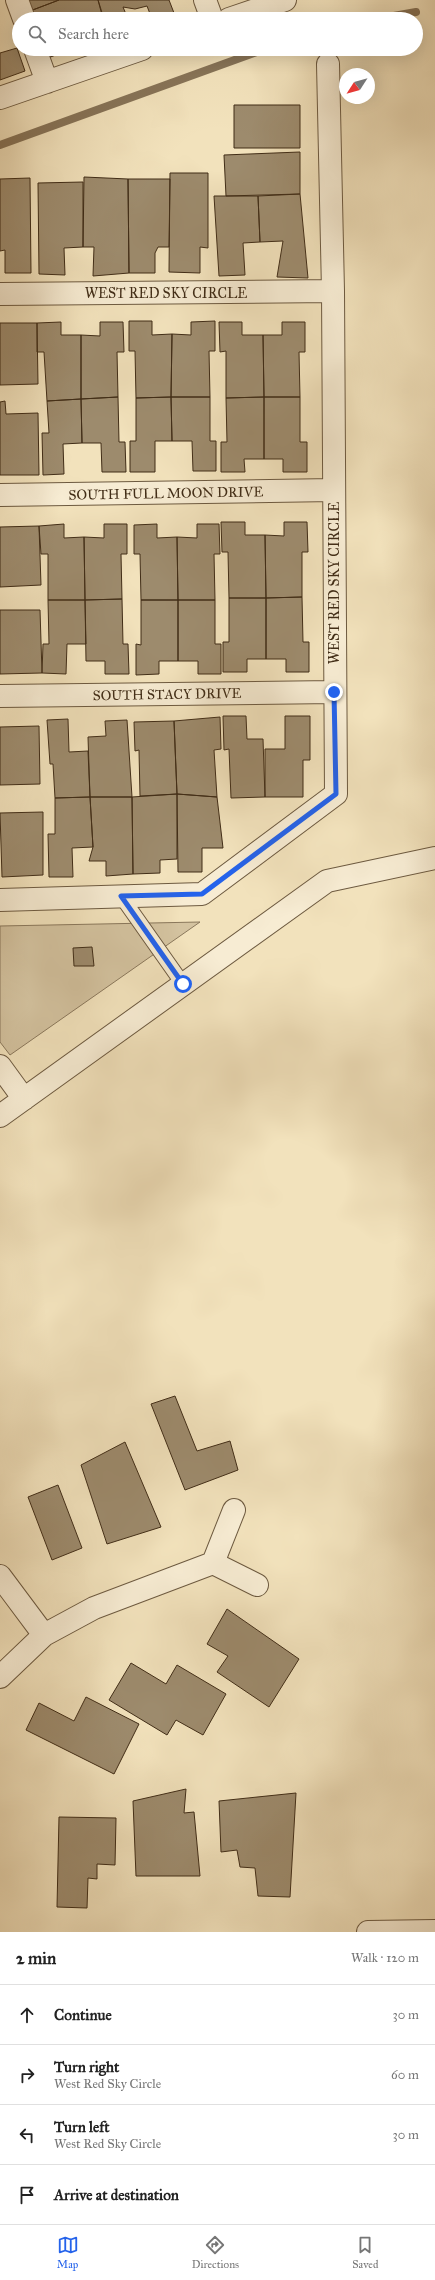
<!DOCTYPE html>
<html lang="en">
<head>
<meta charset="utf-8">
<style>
	body { margin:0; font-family:"IM FELL Great Primer",serif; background:#f2f2f2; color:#222 }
	.compass { position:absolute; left:339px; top:68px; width:36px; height:36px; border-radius:50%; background:#fff; box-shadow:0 4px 16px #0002; rotate:234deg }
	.stop { position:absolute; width:12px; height:12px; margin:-9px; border:3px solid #2563eb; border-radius:50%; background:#fff }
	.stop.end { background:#2563eb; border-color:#fff; box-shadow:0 1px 4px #0008 }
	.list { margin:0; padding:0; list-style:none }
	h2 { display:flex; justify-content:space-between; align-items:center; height:52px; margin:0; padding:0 16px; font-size:17px }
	h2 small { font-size:13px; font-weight:400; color:#767676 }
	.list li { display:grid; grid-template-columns:26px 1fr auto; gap:12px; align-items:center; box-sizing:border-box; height:60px; padding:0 16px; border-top:1px solid #e0e0e0 }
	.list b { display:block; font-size:15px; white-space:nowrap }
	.list p { margin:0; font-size:13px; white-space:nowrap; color:#767676 }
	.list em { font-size:13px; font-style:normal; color:#767676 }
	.icon { flex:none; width:22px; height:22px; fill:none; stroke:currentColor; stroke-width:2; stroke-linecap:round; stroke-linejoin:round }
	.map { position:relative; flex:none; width:435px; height:1932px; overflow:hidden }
	.search { position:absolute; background:#fff; box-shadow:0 4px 16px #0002; left:12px; right:12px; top:12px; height:44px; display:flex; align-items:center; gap:10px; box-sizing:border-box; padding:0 14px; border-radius:22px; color:#767676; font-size:15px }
	.sheet { height:292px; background:#fff }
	nav { display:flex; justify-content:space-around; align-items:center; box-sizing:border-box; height:56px; border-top:1px solid #e0e0e0; background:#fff; font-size:11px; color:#767676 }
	nav a { display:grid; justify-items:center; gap:2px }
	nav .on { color:#2563eb }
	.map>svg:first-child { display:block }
</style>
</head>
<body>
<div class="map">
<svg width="435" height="1932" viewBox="0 0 435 1932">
	<rect width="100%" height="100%" fill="#f2e2bc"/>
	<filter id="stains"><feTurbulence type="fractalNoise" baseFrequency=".005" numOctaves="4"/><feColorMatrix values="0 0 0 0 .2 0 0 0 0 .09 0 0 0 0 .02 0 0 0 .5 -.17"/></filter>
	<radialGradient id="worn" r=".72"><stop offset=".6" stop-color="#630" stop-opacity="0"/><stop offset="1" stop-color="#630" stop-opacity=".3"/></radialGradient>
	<path fill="#d4c3a0" stroke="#8a785c" d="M 200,922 L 10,1055 L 0,1042 L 0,926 Z"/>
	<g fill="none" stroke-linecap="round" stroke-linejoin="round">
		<path stroke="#877458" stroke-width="8" d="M 377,19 L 416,12
			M 0,145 L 265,49"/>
	</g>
	<path fill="#9d8b6d" stroke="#412d17" d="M 25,0 L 59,0 L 30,11 Z
		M 59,0 L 98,0 L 102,15 L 92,19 L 33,19 L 30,11 Z
		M 98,0 L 169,0 L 174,13 L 152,19 L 147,6 L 135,9 L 123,7 L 128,19 L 104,19 Z
		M 17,48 L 25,71 L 0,80 L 0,53 Z
		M 44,49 L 71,49 L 48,58 Z
		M 234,105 L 300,105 L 300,148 L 234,148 Z
		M 300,152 L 300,194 L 226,196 L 224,155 Z
		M 170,173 L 208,173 L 208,248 L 200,247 L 200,273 L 169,272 Z
		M 84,177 L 128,179 L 129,273 L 93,276 L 94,247 L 83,247 Z
		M 30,178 L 31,273 L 5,273 L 5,250 L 0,251 L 0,179 Z
		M 128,179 L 170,179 L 169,247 L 158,247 L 155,253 L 155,273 L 129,273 Z
		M 83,182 L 83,247 L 64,248 L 65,275 L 39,274 L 38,183 Z
		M 300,194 L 308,278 L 277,277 L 283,241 L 260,242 L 258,196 Z
		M 214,196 L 258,196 L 260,242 L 243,243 L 245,275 L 219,276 Z
		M 129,321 L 152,321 L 152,335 L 172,334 L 171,397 L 136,398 L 135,351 L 129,351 Z
		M 215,321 L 215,351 L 209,351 L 210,397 L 171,397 L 172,334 L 191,335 L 191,322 Z
		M 61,322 L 61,335 L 81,335 L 81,399 L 47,401 L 44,352 L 37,352 L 37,323 Z
		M 100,322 L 123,322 L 124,352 L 117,352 L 118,397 L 81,399 L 81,335 L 100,336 Z
		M 219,322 L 242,322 L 242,335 L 263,335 L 264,397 L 226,398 L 226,351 L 220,352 Z
		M 282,322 L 305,322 L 305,352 L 299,352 L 300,397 L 264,397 L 263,335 L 282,335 Z
		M 0,323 L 37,323 L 38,384 L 0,385 Z
		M 118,397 L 119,442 L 125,442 L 126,472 L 102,472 L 101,443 L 82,443 L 81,399 Z
		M 171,397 L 210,397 L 210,441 L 216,441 L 216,471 L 193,471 L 192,441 L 172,441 Z
		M 171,397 L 172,441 L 155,441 L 155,472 L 130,472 L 130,441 L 136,441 L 136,398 Z
		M 264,397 L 300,397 L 300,442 L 307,442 L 307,472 L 283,472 L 283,459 L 264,459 Z
		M 264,397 L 264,459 L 244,459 L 245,472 L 221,472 L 221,442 L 227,442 L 226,398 Z
		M 81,399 L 82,443 L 63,444 L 64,474 L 43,475 L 42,433 L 49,433 L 47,401 Z
		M 5,401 L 6,414 L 38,413 L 39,475 L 0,475 L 0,402 Z
		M 221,522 L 245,522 L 245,535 L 265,535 L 266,598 L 229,598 L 228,552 L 222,552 Z
		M 284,522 L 307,522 L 308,552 L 302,552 L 302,597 L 266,598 L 265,535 L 284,536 Z
		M 64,524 L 64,538 L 84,537 L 85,600 L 48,600 L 48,554 L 41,554 L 39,526 Z
		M 104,524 L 127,524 L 127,554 L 121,554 L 122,599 L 85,600 L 84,537 L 104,538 Z
		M 157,524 L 157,538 L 177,537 L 178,600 L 141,600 L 140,554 L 134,554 L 134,525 Z
		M 197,524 L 219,524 L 220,554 L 214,554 L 215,600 L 178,600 L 177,537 L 197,538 Z
		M 39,526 L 41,585 L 0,587 L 0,527 Z
		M 302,597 L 303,642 L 309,642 L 309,672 L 286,672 L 286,659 L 266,659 L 266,598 Z
		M 229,598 L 266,598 L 266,659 L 247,659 L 247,672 L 223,672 L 223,642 L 229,642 Z
		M 122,599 L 123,644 L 128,644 L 129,674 L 105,674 L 105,661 L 86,661 L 85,600 Z
		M 48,600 L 85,600 L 86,644 L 67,644 L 66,674 L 42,673 L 43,644 L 49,644 Z
		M 141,600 L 178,600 L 178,661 L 159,661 L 159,674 L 136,675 L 136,644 L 141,645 Z
		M 178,600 L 215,600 L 215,644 L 221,644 L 221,674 L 198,674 L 198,661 L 178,661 Z
		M 0,610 L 40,610 L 42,673 L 0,674 Z
		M 223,716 L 246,716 L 247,739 L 263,739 L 265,797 L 231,798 L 229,749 L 224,750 Z
		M 285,716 L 310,716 L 310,760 L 303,760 L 303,797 L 265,797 L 265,749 L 285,749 Z
		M 220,717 L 221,749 L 214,750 L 217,797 L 177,794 L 174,721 Z
		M 68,719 L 69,752 L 88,751 L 90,797 L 55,798 L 53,764 L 50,764 L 47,720 Z
		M 127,720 L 132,797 L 90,797 L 88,737 L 106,736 L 105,721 Z
		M 174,721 L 177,794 L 140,796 L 139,750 L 135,751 L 134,722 Z
		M 39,726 L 40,784 L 0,785 L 0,727 Z
		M 177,794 L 177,859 L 160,860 L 160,873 L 133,874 L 132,797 Z
		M 177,794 L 217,797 L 223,848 L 202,848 L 202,872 L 178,872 Z
		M 90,797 L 132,797 L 133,874 L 106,876 L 106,861 L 89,861 L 93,847 Z
		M 90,797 L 93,847 L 72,848 L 73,877 L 49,877 L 48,834 L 55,834 L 55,798 Z
		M 43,812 L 43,875 L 2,877 L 0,813 Z
		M 92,947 L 94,966 L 74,966 L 73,948 Z
		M 175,1396 L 197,1451 L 230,1441 L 238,1470 L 185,1490 L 151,1404 Z
		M 125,1442 L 161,1527 L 107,1544 L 81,1465 Z
		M 58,1485 L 82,1548 L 52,1560 L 28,1497 Z
		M 227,1609 L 299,1659 L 269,1707 L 217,1672 L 228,1656 L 207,1644 Z
		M 131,1663 L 166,1684 L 177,1665 L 226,1694 L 203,1735 L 176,1720 L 167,1735 L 109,1700 Z
		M 86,1697 L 139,1724 L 114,1774 L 26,1730 L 39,1703 L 74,1721 Z
		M 186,1789 L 184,1813 L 194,1812 L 200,1876 L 136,1876 L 133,1801 Z
		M 296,1793 L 290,1897 L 258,1896 L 255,1868 L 240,1867 L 237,1850 L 221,1852 L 219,1801 Z
		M 59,1817 L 116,1818 L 115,1865 L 97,1864 L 97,1879 L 88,1878 L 87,1908 L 57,1907 Z"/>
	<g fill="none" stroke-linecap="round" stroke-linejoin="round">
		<defs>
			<path id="lane" d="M 121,896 L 183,984"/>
			<path id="street" d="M 17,0 L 24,19
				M 205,0 L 212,19
				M 229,19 L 285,0
				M 35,49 L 47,82
				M 0,98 L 142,49
				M 0,294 L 333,291
				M 0,495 L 333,490
				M 0,696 L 334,692
				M 0,900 L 202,894 L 336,794 L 333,291 L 328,64
				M 0,1066 L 24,1099
				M 0,1116 L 327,881 L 435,858
				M 213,1563 L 234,1510
				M 0,1576 L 44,1635
				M 0,1677 L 44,1635 L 94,1608 L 213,1563 L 257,1585
				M 368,1932 L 435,1931"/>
		</defs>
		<use href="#lane" stroke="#6d5a40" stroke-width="16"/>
		<use href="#street" stroke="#6d5a40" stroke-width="24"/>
		<use href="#lane" stroke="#f7ecd3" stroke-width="14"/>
		<use href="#street" stroke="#f7ecd3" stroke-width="22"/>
	</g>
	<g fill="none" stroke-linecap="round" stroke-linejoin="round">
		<path stroke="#2563eb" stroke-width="5" d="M 183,984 L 121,896 L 202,894 L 336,794 L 334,692"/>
	</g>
	<g text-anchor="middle" stroke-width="3.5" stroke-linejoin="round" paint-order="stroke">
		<g font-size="14" fill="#412d17" stroke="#f7ecd3">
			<text x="166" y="298">WEST RED SKY CIRCLE</text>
			<text transform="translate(166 493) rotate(-1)" y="5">SOUTH FULL MOON DRIVE</text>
			<text transform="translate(334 583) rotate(-90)" y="5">WEST RED SKY CIRCLE</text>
			<text transform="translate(167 694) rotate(-1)" y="5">SOUTH STACY DRIVE</text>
		</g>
	</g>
	<rect width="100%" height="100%" filter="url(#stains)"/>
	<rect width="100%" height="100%" fill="url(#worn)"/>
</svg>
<svg class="compass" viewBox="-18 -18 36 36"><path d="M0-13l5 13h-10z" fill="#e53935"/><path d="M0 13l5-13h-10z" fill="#767676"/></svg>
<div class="stop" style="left:183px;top:984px"></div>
<div class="stop end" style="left:334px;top:692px"></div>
<div class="search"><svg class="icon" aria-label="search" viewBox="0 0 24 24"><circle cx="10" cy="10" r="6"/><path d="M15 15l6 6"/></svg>Search here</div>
</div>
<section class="sheet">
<h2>2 min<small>Walk · 120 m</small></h2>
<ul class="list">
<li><svg class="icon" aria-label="ahead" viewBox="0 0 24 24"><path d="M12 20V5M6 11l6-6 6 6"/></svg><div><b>Continue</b></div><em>30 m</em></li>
<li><svg class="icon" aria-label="right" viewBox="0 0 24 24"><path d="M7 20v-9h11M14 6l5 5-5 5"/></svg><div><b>Turn right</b><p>West Red Sky Circle</p></div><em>60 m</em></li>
<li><svg class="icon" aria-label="left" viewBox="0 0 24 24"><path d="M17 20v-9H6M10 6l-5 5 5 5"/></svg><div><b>Turn left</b><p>West Red Sky Circle</p></div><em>30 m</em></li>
<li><svg class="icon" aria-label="arrive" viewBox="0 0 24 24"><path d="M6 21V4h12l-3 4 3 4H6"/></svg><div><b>Arrive at destination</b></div></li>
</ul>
</section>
<nav>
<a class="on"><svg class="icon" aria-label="map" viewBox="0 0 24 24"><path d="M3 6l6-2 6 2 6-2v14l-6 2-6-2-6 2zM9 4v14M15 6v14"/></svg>Map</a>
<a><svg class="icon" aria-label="directions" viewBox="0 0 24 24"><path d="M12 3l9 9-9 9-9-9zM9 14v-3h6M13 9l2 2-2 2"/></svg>Directions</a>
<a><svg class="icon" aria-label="saved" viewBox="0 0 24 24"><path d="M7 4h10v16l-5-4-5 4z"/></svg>Saved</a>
</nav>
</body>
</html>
